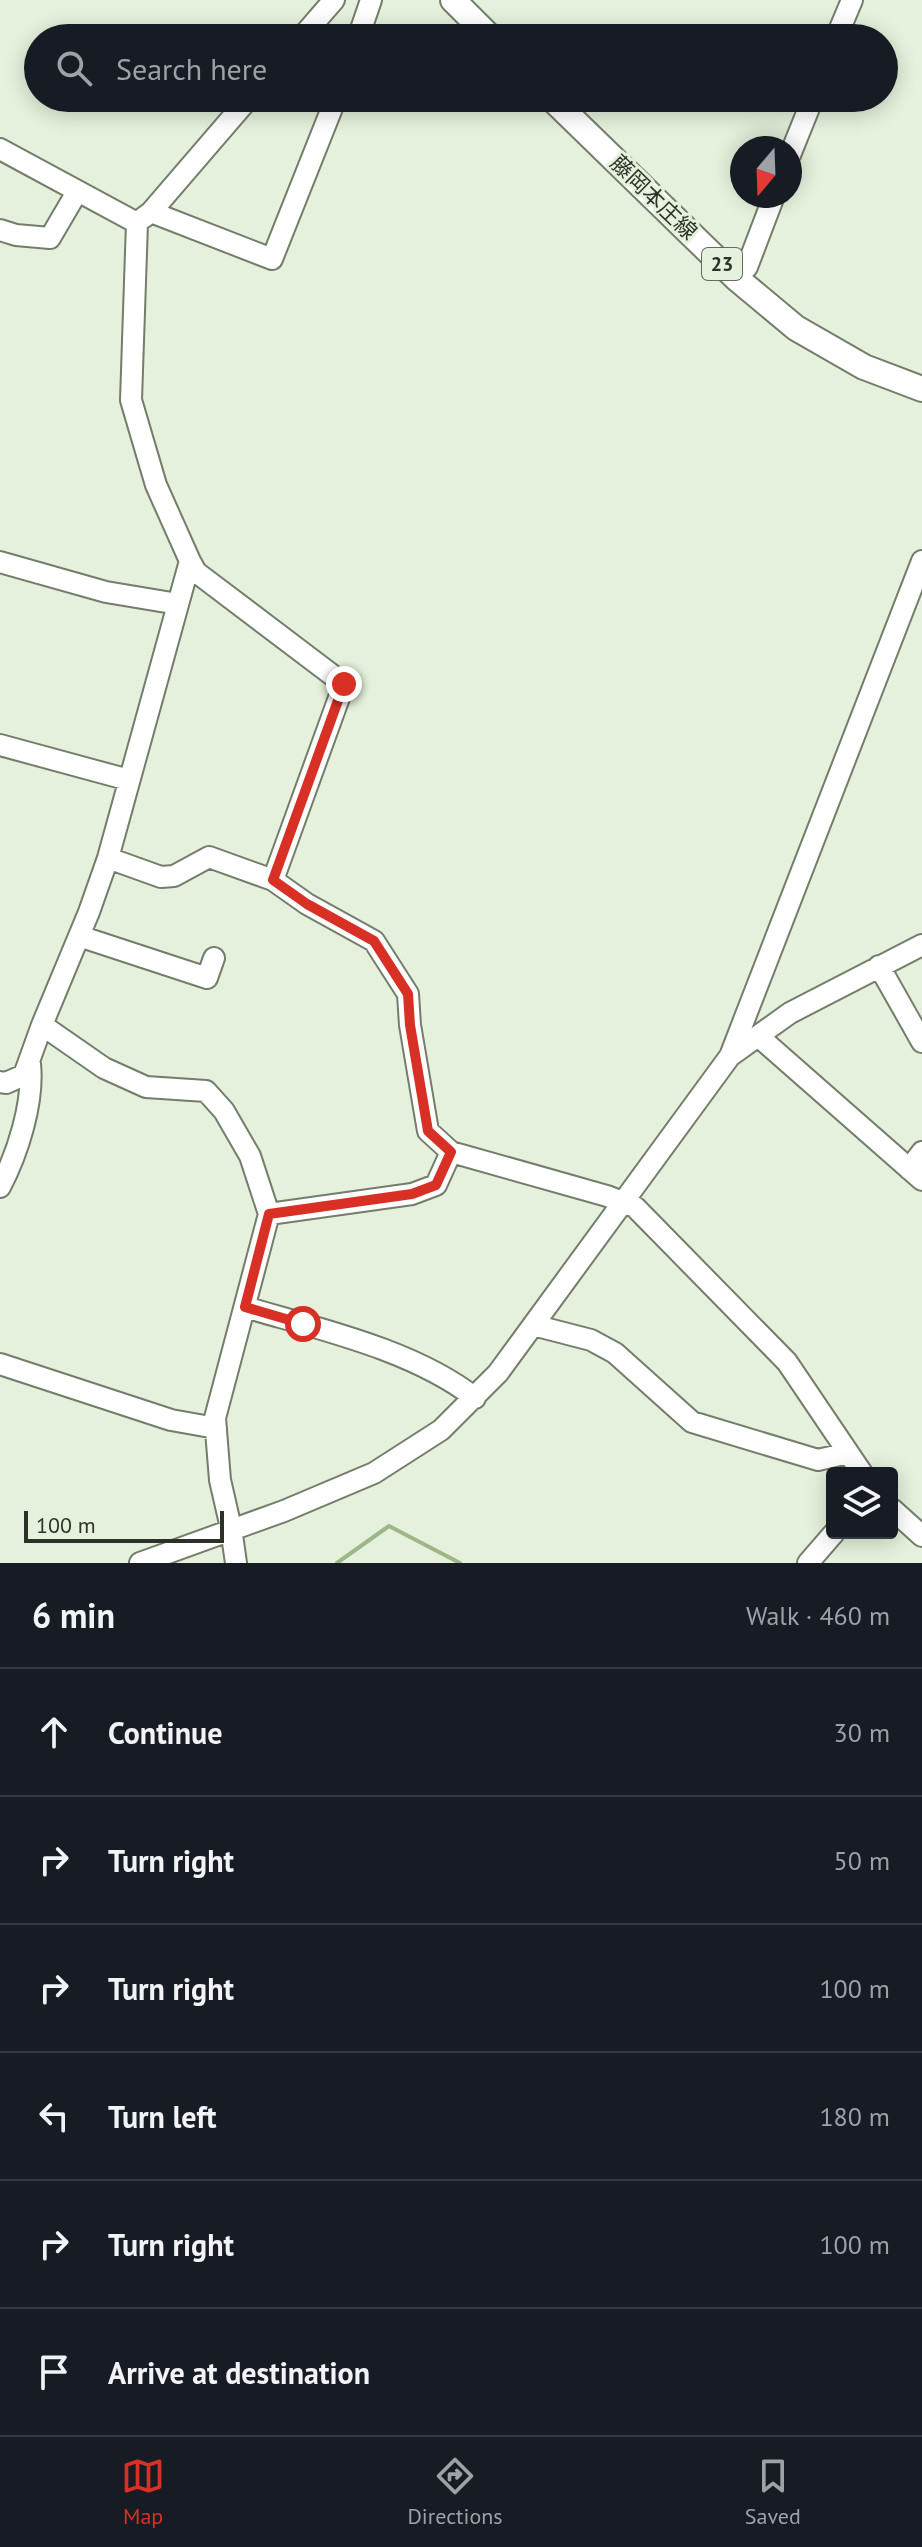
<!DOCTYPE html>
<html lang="en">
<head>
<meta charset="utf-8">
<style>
	body { margin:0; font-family:"PT Sans","Noto Sans JP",sans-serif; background:#242831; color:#f1f3f6 }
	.controls { position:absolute; right:24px; bottom:24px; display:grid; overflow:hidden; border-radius:8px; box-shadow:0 4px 20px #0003 }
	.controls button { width:72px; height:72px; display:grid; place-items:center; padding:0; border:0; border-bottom:2px solid #363941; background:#171b24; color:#f1f3f6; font:40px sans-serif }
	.compass { position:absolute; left:730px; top:136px; width:72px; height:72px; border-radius:50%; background:#171b24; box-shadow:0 4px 20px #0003; rotate:199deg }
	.scale { position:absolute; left:24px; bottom:20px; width:200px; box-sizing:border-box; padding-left:8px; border:4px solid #2d3229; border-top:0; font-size:22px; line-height:28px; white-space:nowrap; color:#2d3229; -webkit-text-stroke:6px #e5f1dc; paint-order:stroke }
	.stop { position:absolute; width:24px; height:24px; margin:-18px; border:6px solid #d93025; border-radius:50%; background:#fff }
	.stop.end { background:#d93025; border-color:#fff; box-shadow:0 2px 8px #0008 }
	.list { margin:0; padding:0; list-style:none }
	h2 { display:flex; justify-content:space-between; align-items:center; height:104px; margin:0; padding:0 32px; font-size:34px }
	h2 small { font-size:26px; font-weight:400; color:#9ea1a6 }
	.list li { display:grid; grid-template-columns:52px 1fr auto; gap:24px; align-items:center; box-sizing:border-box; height:128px; padding:0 32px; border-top:2px solid #363941 }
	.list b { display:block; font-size:30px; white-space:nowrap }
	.list em { font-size:26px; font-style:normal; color:#9ea1a6 }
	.icon { flex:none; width:44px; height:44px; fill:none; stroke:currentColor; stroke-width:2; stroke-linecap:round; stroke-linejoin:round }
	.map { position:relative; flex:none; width:922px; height:1563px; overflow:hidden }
	.search { position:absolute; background:#171b24; box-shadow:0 4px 20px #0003; left:24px; right:24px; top:24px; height:88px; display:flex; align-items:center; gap:20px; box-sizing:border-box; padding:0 28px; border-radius:44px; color:#9ea1a6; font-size:30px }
	.sheet { height:872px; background:#171b24 }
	nav { display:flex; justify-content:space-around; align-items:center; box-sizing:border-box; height:112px; border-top:2px solid #363941; background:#171b24; font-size:22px; color:#9ea1a6 }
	nav a { display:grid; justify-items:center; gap:4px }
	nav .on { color:#d93025 }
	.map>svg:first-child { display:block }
</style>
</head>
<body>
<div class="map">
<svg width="922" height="1563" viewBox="0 0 922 1563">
	<rect width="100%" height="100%" fill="#e5f1dc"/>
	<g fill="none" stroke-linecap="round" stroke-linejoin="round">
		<path stroke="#9db786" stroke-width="4" d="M 337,1563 L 389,1526 L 460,1563"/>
		<defs>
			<path id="minor" d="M 301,38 L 334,0
				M 358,38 L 371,0
				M 836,38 L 852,0
				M 0,149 L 137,223
				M 790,155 L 813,98
				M 151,212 L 272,259 L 336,98
				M 143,218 L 151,212 L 249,98
				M 137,223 L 131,400 L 156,485 L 190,561 L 196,572 L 344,684 L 273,880
				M 0,230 L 16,235 L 50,238 L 77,192
				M 736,278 L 747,267 L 774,196
				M 0,562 L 106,592 L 178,604
				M 0,745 L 129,780
				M 108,858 L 161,877 L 174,876 L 209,857 L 273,880 L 307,904 L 374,941 L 408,994 L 410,1025 L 428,1131 L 451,1152 L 607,1196 L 635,1207 L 787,1362 L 862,1473
				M 79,936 L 207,978 L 214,958
				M 879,966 L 922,1042
				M 42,1025 L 104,1068 L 146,1087 L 206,1091 L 224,1111 L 250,1156 L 269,1214 L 215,1418 L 220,1480 L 231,1528 L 236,1563
				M 758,1036 L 922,1180
				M 730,1056 L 922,561
				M 0,1082 L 6,1083 L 24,1075 L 42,1025 L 89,912 L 108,858 L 190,561
				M 909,1169 L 922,1152
				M 0,1187 C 18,1153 34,1102 30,1064
				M 269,1214 L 412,1194 L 436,1185 L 451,1152
				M 245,1307 C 319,1329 414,1350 475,1398
				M 533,1325 L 591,1340 L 615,1353 L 692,1422 L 818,1460 L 848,1453
				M 0,1364 L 171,1420 L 216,1428
				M 892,1509 L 922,1536
				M 140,1563 L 284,1511 L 374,1473 L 441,1430 L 498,1373 L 730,1056 L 790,1013 L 922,945
				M 808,1563 L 834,1533"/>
			<path id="major" d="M 453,0 L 491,38
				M 551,98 L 736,278 L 796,328 L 864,367 L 922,389"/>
		</defs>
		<use href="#minor" stroke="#737d6a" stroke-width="24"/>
		<use href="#major" stroke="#737d6a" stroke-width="28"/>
		<use href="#minor" stroke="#fff" stroke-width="20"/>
		<use href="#major" stroke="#fff" stroke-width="24"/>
	</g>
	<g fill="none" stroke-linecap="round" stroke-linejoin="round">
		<path stroke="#d93025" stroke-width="10" d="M 303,1324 L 245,1307 L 269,1214 L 412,1194 L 436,1185 L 451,1152 L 428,1131 L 410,1025 L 408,994 L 374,941 L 307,904 L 273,880 L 344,684"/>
	</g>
	<g text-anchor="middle" stroke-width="6" stroke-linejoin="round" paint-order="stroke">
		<rect fill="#e5f1dc" stroke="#646b5f" stroke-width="2" x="702" y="248" width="40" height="32" rx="6"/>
		<g font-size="20" font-weight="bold" fill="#2d3229">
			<text x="722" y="271">23</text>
		</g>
		<g font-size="22" fill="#2d3229" stroke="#e5f1dc">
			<text transform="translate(654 197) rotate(44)" y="8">藤岡本庄線</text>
		</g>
	</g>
</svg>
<div class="controls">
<button><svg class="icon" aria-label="layers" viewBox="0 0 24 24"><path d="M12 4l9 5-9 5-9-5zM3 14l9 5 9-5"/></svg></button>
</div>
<svg class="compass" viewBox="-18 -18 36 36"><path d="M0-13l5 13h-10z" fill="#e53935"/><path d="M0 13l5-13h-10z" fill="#9ea1a6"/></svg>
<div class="scale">100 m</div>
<div class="stop" style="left:303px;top:1324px"></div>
<div class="stop end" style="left:344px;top:684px"></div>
<div class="search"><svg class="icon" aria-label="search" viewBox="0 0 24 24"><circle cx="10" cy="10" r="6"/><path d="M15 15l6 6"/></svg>Search here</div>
</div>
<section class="sheet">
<h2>6 min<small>Walk · 460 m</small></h2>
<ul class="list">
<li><svg class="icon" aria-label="ahead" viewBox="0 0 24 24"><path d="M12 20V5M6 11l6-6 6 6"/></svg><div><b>Continue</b></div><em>30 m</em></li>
<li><svg class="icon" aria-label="right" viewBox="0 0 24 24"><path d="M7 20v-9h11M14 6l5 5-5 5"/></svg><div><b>Turn right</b></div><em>50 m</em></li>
<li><svg class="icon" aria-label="right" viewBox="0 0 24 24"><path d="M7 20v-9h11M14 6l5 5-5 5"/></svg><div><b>Turn right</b></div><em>100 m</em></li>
<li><svg class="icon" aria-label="left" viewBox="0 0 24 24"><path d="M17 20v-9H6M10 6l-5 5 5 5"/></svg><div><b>Turn left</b></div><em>180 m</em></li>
<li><svg class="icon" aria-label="right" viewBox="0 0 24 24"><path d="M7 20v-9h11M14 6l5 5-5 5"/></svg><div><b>Turn right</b></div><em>100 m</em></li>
<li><svg class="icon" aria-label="arrive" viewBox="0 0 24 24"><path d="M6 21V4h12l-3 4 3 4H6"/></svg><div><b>Arrive at destination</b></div></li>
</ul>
</section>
<nav>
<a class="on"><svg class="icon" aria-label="map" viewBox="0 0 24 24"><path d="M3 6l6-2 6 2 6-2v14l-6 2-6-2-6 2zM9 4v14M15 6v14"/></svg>Map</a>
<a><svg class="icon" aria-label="directions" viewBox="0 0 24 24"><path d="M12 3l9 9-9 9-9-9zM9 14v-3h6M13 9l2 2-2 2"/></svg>Directions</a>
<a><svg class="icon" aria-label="saved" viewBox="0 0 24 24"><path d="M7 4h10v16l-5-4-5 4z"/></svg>Saved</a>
</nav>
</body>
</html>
